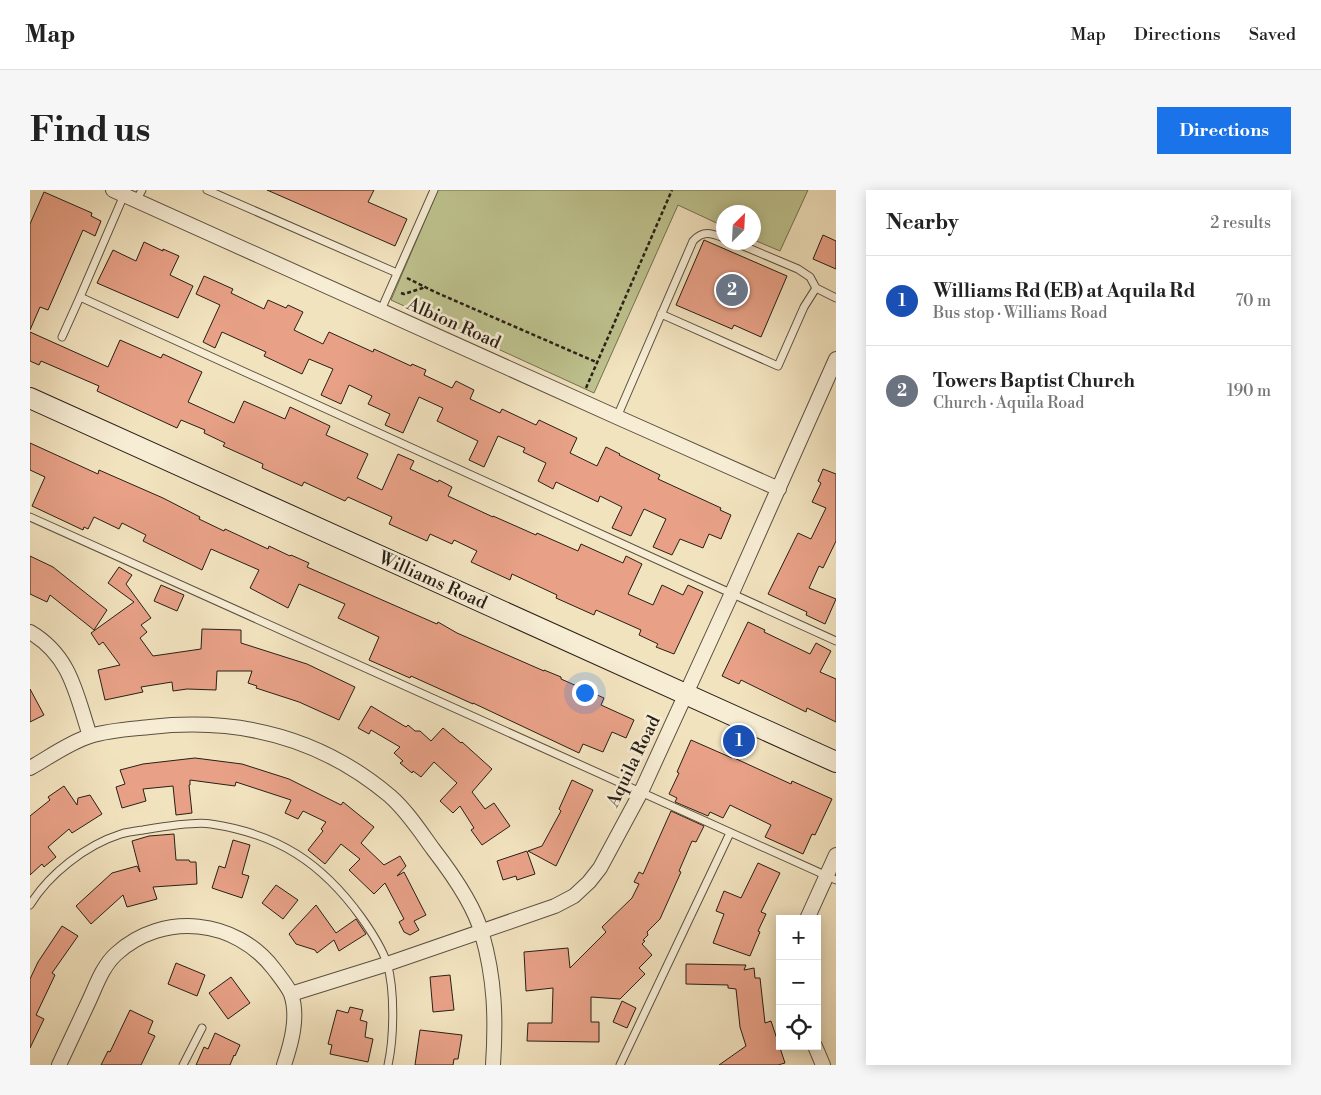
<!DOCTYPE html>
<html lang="en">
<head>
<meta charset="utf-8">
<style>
	body { margin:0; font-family:"Libre Bodoni",serif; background:#f6f6f6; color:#222 }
	.controls { position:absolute; right:15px; bottom:15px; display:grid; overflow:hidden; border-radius:0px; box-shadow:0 2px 12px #0003 }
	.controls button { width:45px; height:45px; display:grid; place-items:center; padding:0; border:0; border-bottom:1px solid #e0e0e0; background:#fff; color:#222; font:25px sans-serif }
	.compass { position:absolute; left:686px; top:15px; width:45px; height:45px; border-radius:50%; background:#fff; box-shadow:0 2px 12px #0003; rotate:24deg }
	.you { position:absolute; left:554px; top:502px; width:18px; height:18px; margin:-12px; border:4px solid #fff; border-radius:50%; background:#1a73e8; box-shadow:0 0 0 8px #1a73e833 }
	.badge { display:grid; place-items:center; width:32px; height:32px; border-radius:50%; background:#1a73e8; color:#fff; font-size:16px; font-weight:700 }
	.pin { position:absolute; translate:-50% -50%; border:2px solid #fff; box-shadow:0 1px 5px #0006 }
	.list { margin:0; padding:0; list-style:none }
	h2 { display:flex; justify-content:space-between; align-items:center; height:65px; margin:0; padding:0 20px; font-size:21px }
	h2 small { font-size:16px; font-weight:400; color:#767676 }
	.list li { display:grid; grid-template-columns:32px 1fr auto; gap:15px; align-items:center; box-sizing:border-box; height:90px; padding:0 20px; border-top:1px solid #e0e0e0 }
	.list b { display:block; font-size:19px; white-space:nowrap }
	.list p { margin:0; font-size:16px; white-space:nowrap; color:#767676 }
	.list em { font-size:16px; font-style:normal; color:#767676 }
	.icon { flex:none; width:28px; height:28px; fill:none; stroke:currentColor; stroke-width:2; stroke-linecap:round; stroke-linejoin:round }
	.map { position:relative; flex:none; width:806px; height:875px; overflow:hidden; border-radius:0px }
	header { display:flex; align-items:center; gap:30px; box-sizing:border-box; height:70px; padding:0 25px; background:#fff; border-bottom:1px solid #e0e0e0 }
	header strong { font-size:24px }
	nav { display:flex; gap:28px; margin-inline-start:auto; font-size:18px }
	.intro { display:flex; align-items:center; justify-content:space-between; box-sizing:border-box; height:120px; padding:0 30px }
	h1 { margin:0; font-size:35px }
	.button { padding:12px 22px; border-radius:0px; background:#1a73e8; color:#fff; font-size:18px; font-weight:700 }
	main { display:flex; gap:30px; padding:0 30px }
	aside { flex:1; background:#fff; border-radius:0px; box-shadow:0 2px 12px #0003 }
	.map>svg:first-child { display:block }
</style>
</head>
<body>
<header>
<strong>Map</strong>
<nav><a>Map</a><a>Directions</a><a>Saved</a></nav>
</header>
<div class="intro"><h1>Find us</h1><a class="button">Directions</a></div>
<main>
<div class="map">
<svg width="806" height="875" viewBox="0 0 806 875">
	<rect width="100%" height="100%" fill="#f2e3bf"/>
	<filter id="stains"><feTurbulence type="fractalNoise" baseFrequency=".004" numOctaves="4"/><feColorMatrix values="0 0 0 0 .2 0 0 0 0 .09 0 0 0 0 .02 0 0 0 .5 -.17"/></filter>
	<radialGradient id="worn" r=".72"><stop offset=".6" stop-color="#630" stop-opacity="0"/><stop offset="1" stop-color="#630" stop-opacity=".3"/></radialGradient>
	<path fill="#bec38f" stroke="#737152" d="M 408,0 L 778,0 L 750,61 L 724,50 L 724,22 L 694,22 L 693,36 L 648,15 L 564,203 L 361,110 Z"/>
	<path fill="#e8a187" stroke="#281f16" d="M 237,0 L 344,0 L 338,12 L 377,29 L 365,56 Z
		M 14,2 L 62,23 L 61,26 L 71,31 L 65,46 L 53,40 L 18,120 L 10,117 L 0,140 L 0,34 Z
		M 793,45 L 806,51 L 806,79 L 783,69 Z
		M 674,50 L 757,86 L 731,147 L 704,135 L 702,139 L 646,115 Z
		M 114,52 L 133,61 L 133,59 L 149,66 L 140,85 L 163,96 L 148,128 L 67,93 L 83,60 L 106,71 Z
		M 174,86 L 203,99 L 201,103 L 234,119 L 238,110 L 256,118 L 258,115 L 273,122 L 264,140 L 293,154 L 299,142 L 343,162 L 344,159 L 381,176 L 382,174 L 396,180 L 394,185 L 422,198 L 426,191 L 444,200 L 440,209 L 470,223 L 472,219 L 506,235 L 509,230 L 547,248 L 540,263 L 567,276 L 576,257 L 590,264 L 589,265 L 630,285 L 628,289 L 691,318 L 690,320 L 701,325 L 691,349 L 679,344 L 673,358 L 650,349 L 642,365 L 623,357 L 636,329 L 614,319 L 601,346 L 582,338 L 592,317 L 570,306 L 568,312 L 526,292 L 523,299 L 508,291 L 516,273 L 493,262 L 495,258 L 468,246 L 454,277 L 439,270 L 448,251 L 407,231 L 413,218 L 389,207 L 373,243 L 355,235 L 360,224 L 338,214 L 342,206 L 319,195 L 311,214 L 291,205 L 303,179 L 279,169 L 272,184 L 234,166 L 236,162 L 192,142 L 185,158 L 173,152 L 190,115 L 166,104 Z
		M 0,142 L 78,177 L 90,150 L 131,168 L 133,164 L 172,182 L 158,212 L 204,233 L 214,211 L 255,229 L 260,217 L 300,236 L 296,245 L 338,264 L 327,288 L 352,300 L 368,264 L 384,271 L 380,279 L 408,292 L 409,290 L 422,297 L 418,306 L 463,327 L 463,326 L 506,345 L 507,343 L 548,361 L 551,354 L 593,373 L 596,366 L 612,374 L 598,404 L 623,415 L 632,395 L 653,405 L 658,395 L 673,402 L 644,464 L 626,457 L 628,454 L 609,445 L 611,440 L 566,420 L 564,425 L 526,408 L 527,405 L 482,384 L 480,390 L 441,372 L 447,361 L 424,350 L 422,354 L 400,344 L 397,351 L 359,334 L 362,327 L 318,307 L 315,311 L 274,292 L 272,296 L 232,278 L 233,274 L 193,256 L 195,253 L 174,243 L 175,240 L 151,230 L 147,238 L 67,201 L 69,196 L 11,171 L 9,175 L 0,171 Z
		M 0,253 L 68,284 L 69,280 L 133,308 L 170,327 L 169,329 L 194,341 L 195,339 L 238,359 L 239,356 L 260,366 L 261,365 L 279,373 L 277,377 L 407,434 L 408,432 L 427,443 L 514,481 L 514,480 L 531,487 L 531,489 L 574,508 L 571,515 L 604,530 L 596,548 L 582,542 L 573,562 L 553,554 L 549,563 L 443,513 L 443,514 L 381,486 L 380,488 L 339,470 L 349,447 L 308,428 L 315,414 L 269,394 L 258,418 L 220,398 L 229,380 L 181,359 L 172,380 L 113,351 L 116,345 L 92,333 L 89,339 L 64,327 L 58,339 L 54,337 L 53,340 L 2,316 L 15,287 L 0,280 Z
		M 793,279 L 806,284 L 806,351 L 793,378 L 789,376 L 779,398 L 806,409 L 795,434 L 776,425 L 777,422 L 738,404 L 768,343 L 781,349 L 796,318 L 782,312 L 791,293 L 788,291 Z
		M 0,366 L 23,377 L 77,420 L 64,440 L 20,405 L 17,412 L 0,404 Z
		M 89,377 L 102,385 L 96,394 L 121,428 L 111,435 L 117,442 L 110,448 L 123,466 L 171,459 L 172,439 L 211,440 L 211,453 L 277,474 L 325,497 L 309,530 L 269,512 L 226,498 L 227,496 L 218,493 L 222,481 L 187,481 L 186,500 L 157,499 L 143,501 L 142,492 L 111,497 L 113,502 L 75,510 L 68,480 L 90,475 L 73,452 L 69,455 L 61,443 L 104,412 L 78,393 Z
		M 131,395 L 154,405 L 147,421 L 124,411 Z
		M 718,432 L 735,440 L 734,442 L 780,464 L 786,453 L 801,461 L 790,482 L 806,489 L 806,532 L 777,518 L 776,522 L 711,490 L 709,494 L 692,486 Z
		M 0,499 L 14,525 L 0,532 Z
		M 341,516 L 376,537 L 378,535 L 385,541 L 390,541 L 401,551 L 413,538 L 431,553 L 432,552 L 462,579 L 442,602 L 455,619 L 464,613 L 480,636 L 452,655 L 441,640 L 444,638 L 430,616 L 423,623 L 410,611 L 427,593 L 404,572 L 391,587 L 383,581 L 382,583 L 370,573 L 373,571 L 364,563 L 370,557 L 341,540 L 339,544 L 328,538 Z
		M 661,550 L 702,568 L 702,567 L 761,594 L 762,591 L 802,609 L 785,645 L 782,644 L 773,664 L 735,647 L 741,635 L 700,615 L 693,628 L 680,622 L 678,626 L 645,612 L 647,608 L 639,604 L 649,583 L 647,582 Z
		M 165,568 L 212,574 L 259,589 L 311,615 L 313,612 L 344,637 L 331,653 L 354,675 L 370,666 L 376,676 L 367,686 L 374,682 L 396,725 L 384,731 L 389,740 L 380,745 L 374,742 L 369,732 L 374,729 L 355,693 L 344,704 L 319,680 L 330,669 L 311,654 L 295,674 L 278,660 L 293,641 L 291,639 L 296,632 L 273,621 L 268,629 L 255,623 L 261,610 L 206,592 L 205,596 L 160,590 L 160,595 L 159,595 L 162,623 L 146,625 L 143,596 L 113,599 L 116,611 L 92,618 L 86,597 L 95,594 L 90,580 L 113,574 Z
		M 542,590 L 563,600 L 526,676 L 498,661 L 512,656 L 531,621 L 529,619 Z
		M 34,596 L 47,615 L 48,608 L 60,605 L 72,624 L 42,643 L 39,639 L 18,657 L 26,667 L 14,677 L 12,674 L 0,685 L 0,626 L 20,610 L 18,607 Z
		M 641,621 L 674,636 L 666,652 L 662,651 L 649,681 L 651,682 L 630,729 L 617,742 L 618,745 L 613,750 L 615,751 L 612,754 L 622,765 L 609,778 L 615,784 L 590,809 L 561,807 L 561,832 L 569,832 L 569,852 L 497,851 L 498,833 L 522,833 L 523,798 L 496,801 L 494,762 L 538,758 L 540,778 L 576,742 L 572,737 L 602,708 L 609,694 L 604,692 L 609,682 L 613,684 Z
		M 144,644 L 146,670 L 159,670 L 160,672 L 166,672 L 167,694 L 123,697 L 127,709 L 97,717 L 93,705 L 61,734 L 46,716 L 82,683 L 107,676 L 110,682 L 102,651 L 119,646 Z
		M 203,650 L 220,655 L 212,684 L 219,686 L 212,708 L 182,698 L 189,676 L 195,678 Z
		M 497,661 L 505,684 L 487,690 L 486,686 L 473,690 L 467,671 Z
		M 728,673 L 750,683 L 731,722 L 736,724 L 728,741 L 730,742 L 720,766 L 683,753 L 694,724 L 686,721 L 694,701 L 711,708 Z
		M 246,695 L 268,710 L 253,729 L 232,713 Z
		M 286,715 L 306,743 L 326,729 L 336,744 L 309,761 L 304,750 L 287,763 L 285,760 L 266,754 L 259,744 Z
		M 32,736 L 48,746 L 22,783 L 25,785 L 6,825 L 14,829 L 0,858 L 0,789 L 8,772 Z
		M 146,773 L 175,785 L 167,806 L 138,794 Z
		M 656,774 L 716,775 L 714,780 L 724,778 L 725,788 L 730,788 L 735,833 L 741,831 L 755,873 L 748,875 L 689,875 L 716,856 L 710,837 L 706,799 L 698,798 L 698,795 L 656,794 Z
		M 420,785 L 424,820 L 403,822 L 400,787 Z
		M 201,787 L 220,813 L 198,829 L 179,803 Z
		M 592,811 L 606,818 L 597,838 L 583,832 Z
		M 320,817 L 333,820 L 330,830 L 337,832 L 335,847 L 343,849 L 338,872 L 300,864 L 302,855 L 298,854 L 307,820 L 318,823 Z
		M 100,820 L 123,831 L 118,843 L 125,846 L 111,875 L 71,875 L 78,861 L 80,862 Z
		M 390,840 L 432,845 L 428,869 L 424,869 L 423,875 L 385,875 Z
		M 185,843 L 210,855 L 205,866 L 204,865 L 200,875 L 166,875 L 174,857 L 178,859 Z"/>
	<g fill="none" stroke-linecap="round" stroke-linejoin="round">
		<defs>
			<path id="lane" d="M 177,0 L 367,83
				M 94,5 L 50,107 L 806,451
				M 106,11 L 112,0
				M 704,52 L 768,79 L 780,87 L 786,98 L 806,108
				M 351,120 L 404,0
				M 631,124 L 748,176 L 774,117 L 786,98
				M 32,147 L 50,107
				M 587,227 L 663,51 C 673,40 681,43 694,48
				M 0,327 L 806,690
				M 0,715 C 19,684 56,655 91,644 C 98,642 106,641 113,640 C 131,637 165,631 181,634 C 248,644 292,673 331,727 C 341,741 351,756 357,773 C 365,800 364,848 358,875
				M 153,875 L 172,838
				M 590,875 L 700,643"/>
			<path id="street" d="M 83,0 L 587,227 L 749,299
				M 0,442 C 41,466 46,504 60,546
				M 0,578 C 18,568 40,552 60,546 C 79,540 101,539 120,537 C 210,527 290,547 360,606 C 377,621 390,641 403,659 C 420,681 445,717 452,744 C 465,789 466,829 463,875
				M 777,729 L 806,665
				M 261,804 L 357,774 L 525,716 L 544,706 L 559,692 L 570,678 L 611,602 L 702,403 L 806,169
				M 785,856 L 793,875
				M 29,875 C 39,854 48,834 58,813 C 66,796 72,777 86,764 C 133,721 206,729 244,779 C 250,787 257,795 261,804 C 269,827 261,854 254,875"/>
			<path id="secondary" d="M 0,208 L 806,572"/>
		</defs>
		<use href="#lane" stroke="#5a5040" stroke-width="9"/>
		<use href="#street" stroke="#5a5040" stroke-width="16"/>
		<use href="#secondary" stroke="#281f16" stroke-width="22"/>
		<path stroke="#281f16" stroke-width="2.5" stroke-dasharray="4 2.5" stroke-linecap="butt" d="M 377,88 L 405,102 L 566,172
			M 371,103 L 374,104 L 396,97
			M 556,198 L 642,0"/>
		<use href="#lane" stroke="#f7edd5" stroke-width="7"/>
		<use href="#street" stroke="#f7edd5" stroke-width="14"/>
		<use href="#secondary" stroke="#f7edd5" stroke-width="20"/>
	</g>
	<g text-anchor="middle" stroke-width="5" stroke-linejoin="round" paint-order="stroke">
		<g font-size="18" fill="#281f16" stroke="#f7edd5">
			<text transform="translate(424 133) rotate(24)" y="6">Albion Road</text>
			<text transform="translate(403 390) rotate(24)" y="6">Williams Road</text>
			<text transform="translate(603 571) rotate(-64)" y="6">Aquila Road</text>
		</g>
	</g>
	<rect width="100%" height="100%" filter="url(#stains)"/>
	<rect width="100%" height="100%" fill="url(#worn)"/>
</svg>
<div class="controls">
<button>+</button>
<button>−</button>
<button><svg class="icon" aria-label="locate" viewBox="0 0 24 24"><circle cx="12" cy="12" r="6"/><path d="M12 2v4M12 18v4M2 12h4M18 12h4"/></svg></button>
</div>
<svg class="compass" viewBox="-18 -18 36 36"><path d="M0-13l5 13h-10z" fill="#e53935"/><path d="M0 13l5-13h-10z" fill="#767676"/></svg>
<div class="you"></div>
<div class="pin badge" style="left:709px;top:551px;background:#1a4fb4">1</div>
<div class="pin badge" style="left:702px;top:100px;background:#6b7280">2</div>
</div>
<aside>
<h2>Nearby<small>2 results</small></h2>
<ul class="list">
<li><span class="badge" style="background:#1a4fb4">1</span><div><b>Williams Rd (EB) at Aquila Rd</b><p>Bus stop · Williams Road</p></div><em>70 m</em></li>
<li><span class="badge" style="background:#6b7280">2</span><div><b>Towers Baptist Church</b><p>Church · Aquila Road</p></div><em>190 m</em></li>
</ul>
</aside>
</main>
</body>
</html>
